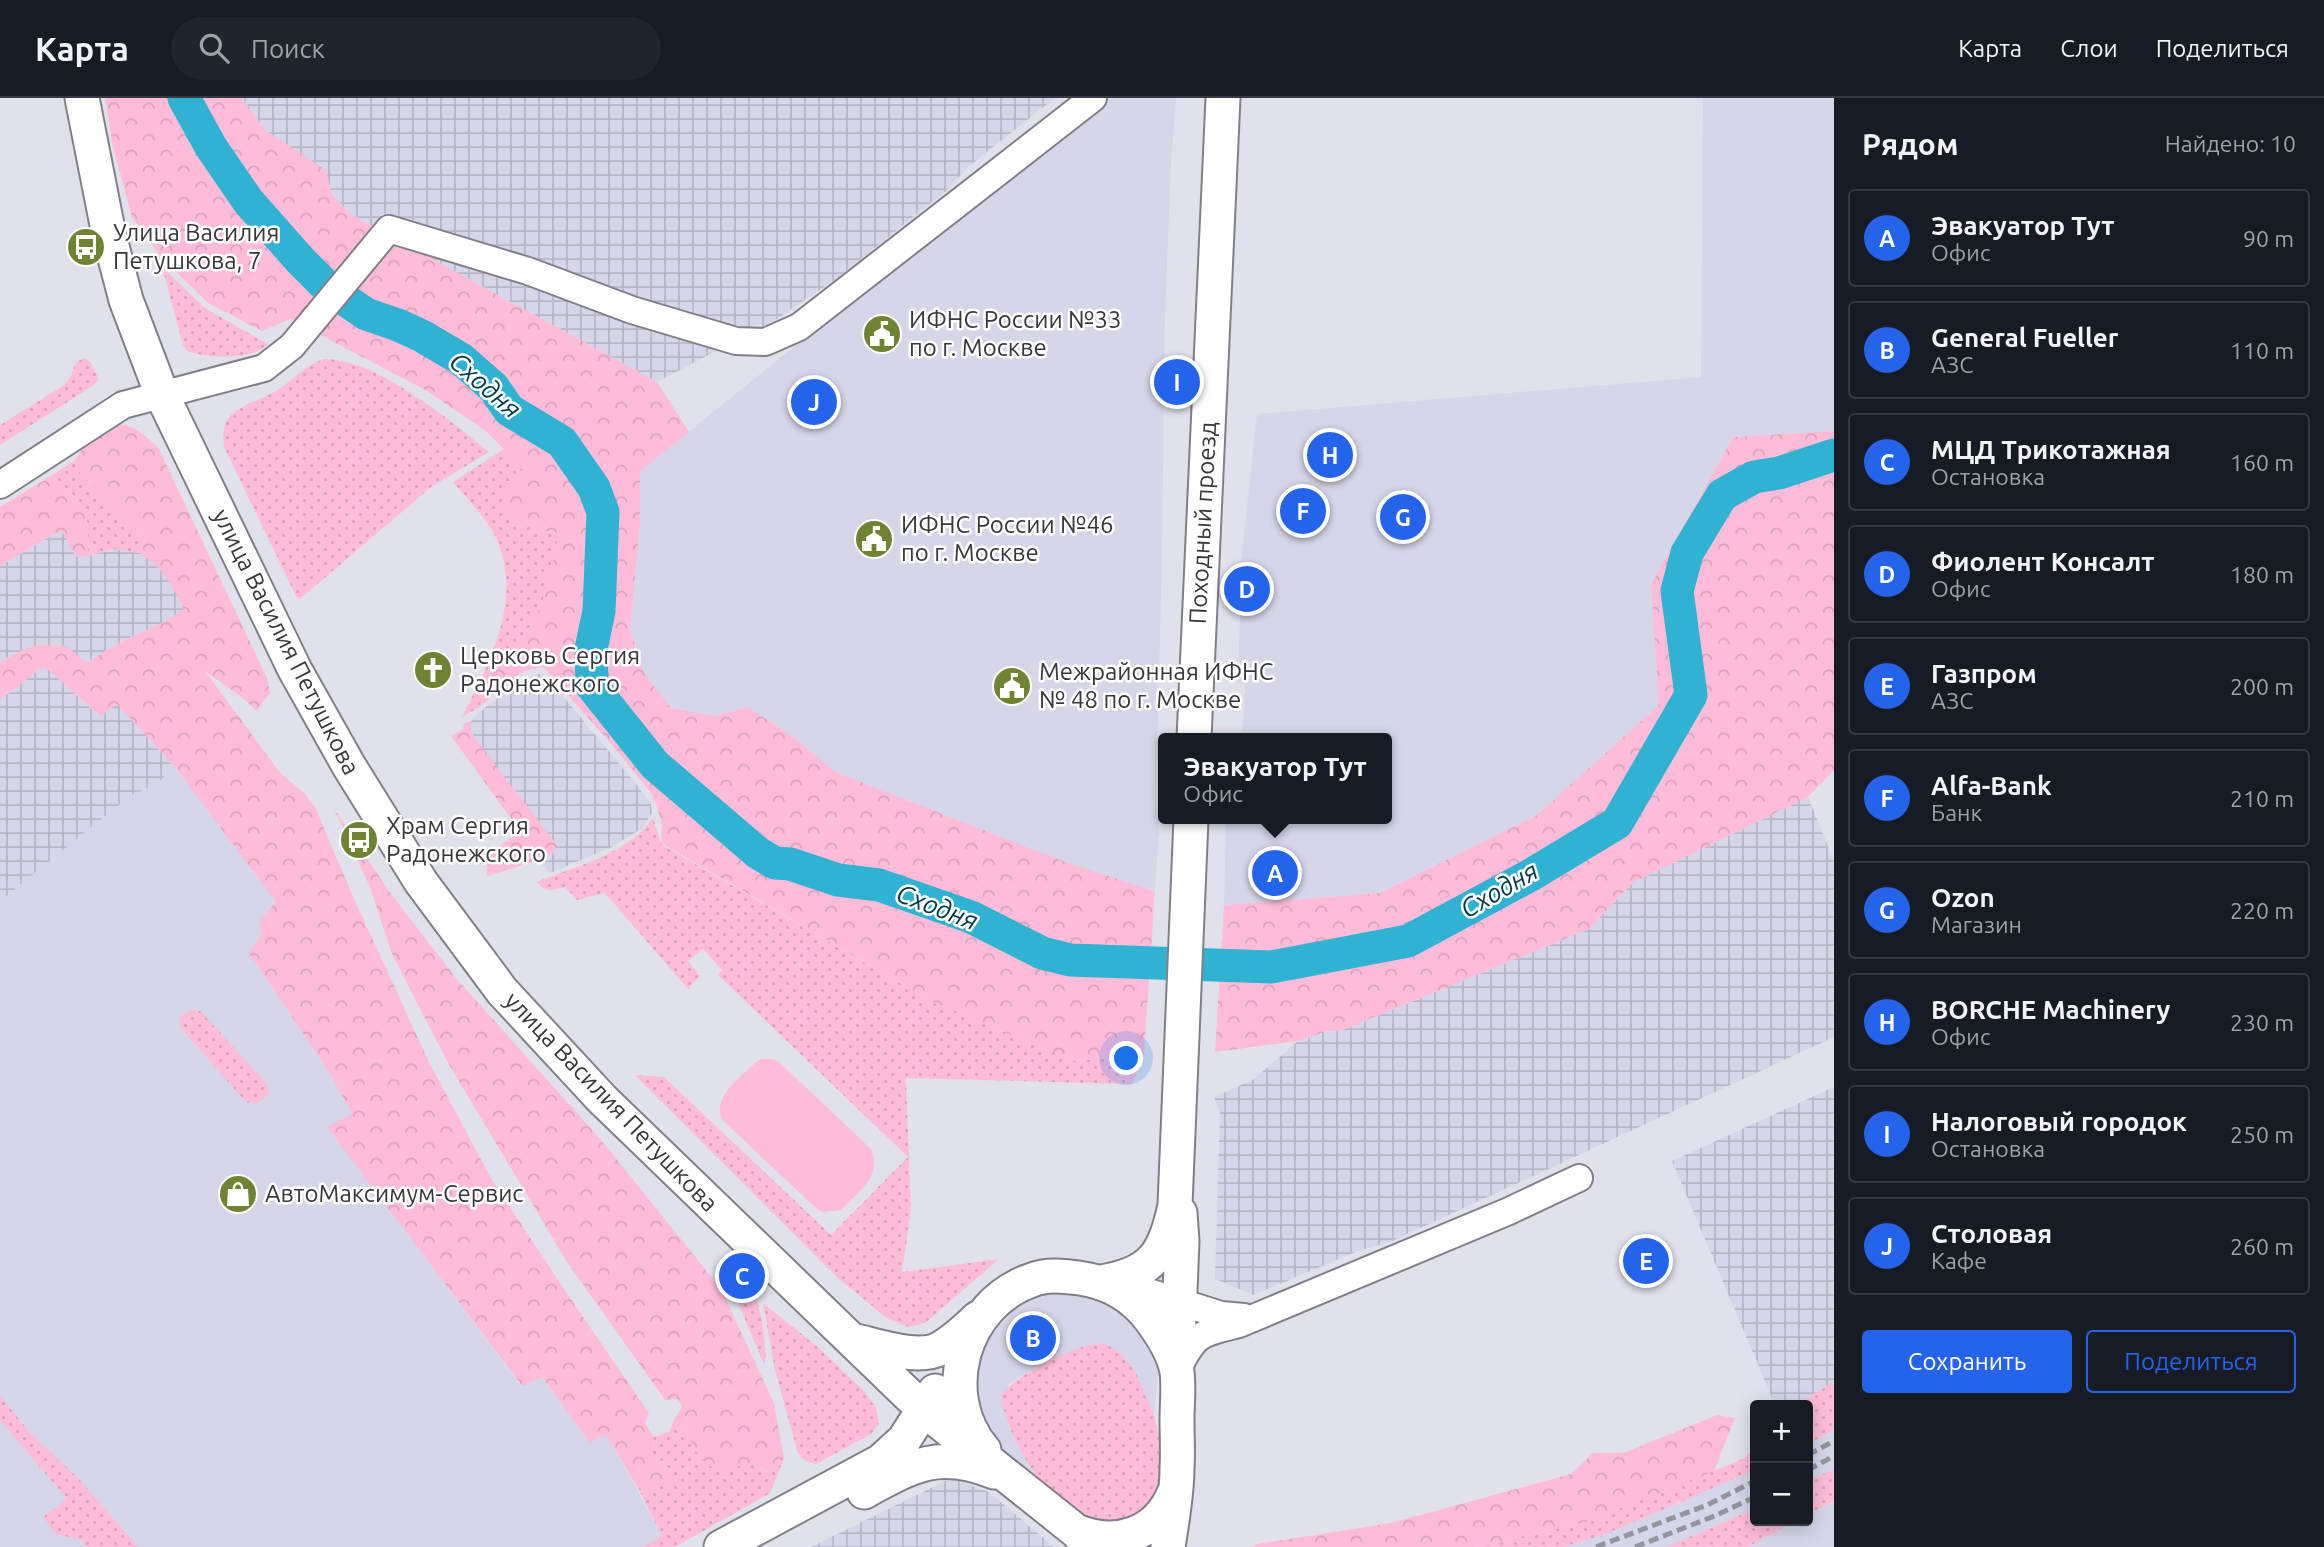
<!DOCTYPE html>
<html lang="ru">
<head>
<meta charset="utf-8">
<style>
	body { margin:0; font-family:Ubuntu,sans-serif; background:#20242c; color:#f1f3f6 }
	.controls { position:absolute; right:21px; bottom:21px; display:grid; overflow:hidden; border-radius:7px; box-shadow:0 4px 18px #0003 }
	.controls button { width:63px; height:63px; display:grid; place-items:center; padding:0; border:0; border-bottom:2px solid #363941; background:#171b24; color:#f1f3f6; font:35px sans-serif }
	.you { position:absolute; left:1127px; top:961px; width:24px; height:24px; margin:-18px; border:5px solid #fff; border-radius:50%; background:#1a73e8; box-shadow:0 0 0 10px #1a73e833 }
	.badge { display:grid; place-items:center; width:46px; height:46px; border-radius:50%; background:#2563eb; color:#fff; font-size:23px; font-weight:700 }
	.pin { position:absolute; translate:-50% -50%; border:4px solid #fff; box-shadow:0 2px 7px #0006 }
	.popup { position:absolute; left:1158px; top:635px; width:234px; height:91px; box-sizing:border-box; display:grid; place-content:center; border-radius:7px; background:#171b24; filter:drop-shadow(0 2px 5px #0005); font-size:23px; white-space:nowrap; color:#9ea1a6 }
	.popup b { font-size:26px; color:#f1f3f6 }
	.popup::after { content:''; position:absolute; left:50%; top:100%; margin-left:-14px; border:14px solid transparent; border-top-color:#171b24 }
	.list { margin:0; padding:0; list-style:none }
	h2 { display:flex; justify-content:space-between; align-items:center; height:91px; margin:0; padding:0 28px; font-size:30px }
	h2 small { font-size:23px; font-weight:400; color:#9ea1a6 }
	.list li { display:grid; grid-template-columns:46px 1fr auto; gap:21px; align-items:center; box-sizing:border-box; height:98px; margin:0 14px 14px; padding:0 14px; border:2px solid #363941; border-radius:7px }
	.list b { display:block; font-size:26px; white-space:nowrap }
	.list p { margin:0; font-size:23px; white-space:nowrap; color:#9ea1a6 }
	.list em { font-size:23px; font-style:normal; color:#9ea1a6 }
	.actions { display:flex; gap:14px; padding:21px 28px }
	.actions a { flex:1; padding:16px 0; border:2px solid #2563eb; border-radius:7px; text-align:center; font-size:24px; color:#2563eb }
	.actions .main { background:#2563eb; color:#fff }
	.icon { flex:none; width:38px; height:38px; fill:none; stroke:currentColor; stroke-width:2; stroke-linecap:round; stroke-linejoin:round }
	.map { position:relative; flex:none; width:1834px; height:1449px; overflow:hidden }
	header { display:flex; align-items:center; gap:42px; box-sizing:border-box; height:98px; padding:0 35px; background:#171b24; border-bottom:2px solid #363941 }
	header strong { font-size:33px }
	nav { display:flex; gap:38px; margin-inline-start:auto; font-size:24px }
	.search { width:490px; height:63px; background:#20242c; display:flex; align-items:center; gap:18px; box-sizing:border-box; padding:0 24px; border-radius:38px; color:#9ea1a6; font-size:26px }
	main { display:flex }
	aside { flex:1; background:#171b24 }
	.map>svg:first-child { display:block }
</style>
</head>
<body>
<header>
<strong>Карта</strong>
<div class="search"><svg class="icon" aria-label="search" viewBox="0 0 24 24"><circle cx="10" cy="10" r="6"/><path d="M15 15l6 6"/></svg>Поиск</div>
<nav><a>Карта</a><a>Слои</a><a>Поделиться</a></nav>
</header>
<main>
<div class="map">
<svg width="1834" height="1449" viewBox="0 0 1834 1449">
	<defs>
		<pattern id="industrial-grid" width="8" height="8" patternUnits="userSpaceOnUse" patternTransform="scale(1.75)"><rect width="8" height="8" fill="#d5d6e8"/><path d="M0 4h8M4 0v8" fill="none" stroke="#b7b8c8"/></pattern>
		<pattern id="grass-dots" width="8" height="8" patternUnits="userSpaceOnUse" patternTransform="scale(1.75)"><rect width="8" height="8" fill="#febcd9"/><path d="M2 2h.1M6 6h.1" fill="none" stroke="#daa2bb" stroke-width="1.8" stroke-linecap="round"/></pattern>
		<pattern id="forest-crowns" width="20" height="18" patternUnits="userSpaceOnUse" patternTransform="scale(1.75)"><rect width="20" height="18" fill="#febcd9"/><path d="M2 6a3 3 0 1 1 6 0M12 15a3 3 0 1 1 6 0" fill="none" stroke="#daa2bb"/></pattern>
	</defs>
	<rect width="100%" height="100%" fill="#e1e1ec"/>
	<path fill="#d5d6e8" d="M 1109,0 L 1176,0 L 1171,67 L 1165,216 L 1162,456 L 1156,700 L 1159,733 L 1155,793 L 1068,765 L 835,674 L 795,640 L 748,609 L 714,618 L 671,610 L 644,575 L 630,532 L 640,426 L 640,373 L 779,261 L 858,194 Z
		M 1703,0 L 1834,0 L 1834,333 L 1733,339 L 1651,486 L 1659,607 L 1537,717 L 1378,795 L 1224,807 L 1226,721 L 1387,721 L 1387,640 L 1242,640 L 1245,586 L 1238,585 L 1242,454 L 1257,316 L 1701,279 Z
		M 175,669 L 277,804 L 260,822 L 325,968 L 353,1016 L 328,1029 L 521,1288 L 541,1279 L 590,1344 L 606,1335 L 662,1438 L 643,1449 L 0,1449 L 0,803 L 130,698 L 157,686 Z
		M 1052,1191 L 1115,1202 L 1154,1253 L 1158,1277 L 1154,1317 L 1135,1273 L 1082,1249 L 1019,1279 L 1008,1287 L 1008,1326 L 1029,1364 L 1049,1393 L 1012,1369 L 983,1328 L 972,1273 L 1000,1216 Z
		M 1834,1332 L 1834,1371 L 1808,1384 L 1808,1346 Z
		M 1755,1372 L 1755,1411 L 1666,1449 L 1563,1449 L 1606,1436 Z
		M 1834,1403 L 1834,1449 L 1747,1449 L 1796,1423 L 1808,1423 L 1808,1416 Z"/>
	<path fill="url(#industrial-grid)" d="M 242,0 L 1055,0 L 969,68 L 946,93 L 837,180 L 777,221 L 657,284 L 352,117 L 332,97 L 325,72 L 266,33 Z
		M 61,432 L 88,458 L 114,451 L 140,455 L 159,468 L 173,489 L 185,511 L 166,523 L 122,543 L 86,565 L 16,554 L 0,565 L 0,468 Z
		M 44,567 L 99,618 L 117,606 L 175,669 L 157,686 L 130,698 L 0,803 L 0,602 Z
		M 539,576 L 548,580 L 636,686 L 651,706 L 652,715 L 642,730 L 612,749 L 550,775 L 540,762 L 554,754 L 471,634 L 471,623 L 477,616 L 524,580 Z
		M 1808,699 L 1834,763 L 1834,939 L 1390,1144 L 1358,1153 L 1253,1197 L 1215,1181 L 1220,1014 L 1214,999 L 1254,981 L 1298,943 L 1327,932 L 1340,933 L 1589,831 L 1632,785 Z
		M 1834,989 L 1834,1284 L 1795,1307 L 1775,1307 L 1672,1063 Z
		M 951,1380 L 989,1394 L 1054,1449 L 811,1449 Z"/>
	<path fill="url(#grass-dots)" d="M 162,169 L 205,210 L 268,246 C 252,263 207,260 187,253 L 183,247 Z
		M 85,260 L 90,264 L 99,281 L 94,287 L 0,347 L 0,327 L 63,288 C 63,288 70,281 70,280 C 75,271 72,264 85,260 Z
		M 323,261 C 374,259 450,322 489,354 L 431,389 L 300,501 L 297,500 L 224,349 C 223,338 222,325 231,317 C 243,306 262,301 276,293 C 292,283 305,268 323,261 Z
		M 504,351 L 523,370 L 532,431 L 559,435 L 542,506 L 521,545 L 501,561 L 479,609 L 462,619 C 489,567 522,504 498,445 C 489,422 468,402 453,384 Z
		M 75,362 L 80,375 L 145,441 L 140,455 L 114,451 L 88,458 C 89,410 88,408 51,378 Z
		M 653,720 L 661,746 L 929,902 L 1073,963 L 1144,957 L 1132,986 L 906,980 L 911,1112 L 902,1174 L 999,1161 L 925,1225 L 909,1229 L 887,1220 L 839,1181 L 635,977 L 664,979 L 831,1137 L 908,1059 L 718,877 L 722,872 L 703,851 L 688,863 L 700,878 L 688,891 L 605,795 L 577,802 L 565,789 C 552,792 547,796 537,784 C 576,768 628,756 653,720 Z
		M 192,912 L 200,913 L 261,979 L 269,990 L 267,998 L 257,1005 L 246,1004 L 179,928 L 181,918 Z
		M 743,1182 C 761,1187 764,1242 766,1259 L 764,1267 L 735,1197 L 735,1189 Z
		M 763,1205 L 819,1250 L 863,1292 L 876,1309 L 879,1325 L 871,1336 L 816,1366 L 805,1363 L 797,1353 L 775,1272 Z
		M 1104,1245 L 1118,1253 L 1135,1273 L 1154,1317 L 1162,1349 L 1160,1392 L 1156,1405 L 1136,1420 L 1088,1428 C 1076,1417 1062,1407 1051,1395 C 1028,1372 1005,1328 1001,1297 C 1014,1279 1060,1256 1082,1249 C 1089,1247 1097,1246 1104,1245 Z
		M 1834,1284 L 1834,1332 L 1808,1346 L 1808,1307 L 1795,1307 Z
		M 0,1298 L 33,1338 L 78,1380 L 138,1449 L 86,1449 L 82,1442 L 56,1436 L 43,1419 L 67,1401 L 0,1322 Z
		M 675,1320 L 701,1361 L 731,1371 L 748,1365 L 769,1374 L 784,1360 L 770,1395 L 675,1449 L 643,1449 L 662,1438 L 639,1392 L 661,1388 L 672,1374 L 649,1353 L 654,1339 L 669,1334 Z
		M 1755,1347 L 1755,1372 L 1606,1436 L 1563,1449 L 1475,1449 L 1586,1424 L 1745,1360 Z
		M 1834,1371 L 1834,1403 L 1808,1416 L 1808,1384 Z
		M 1755,1411 L 1755,1423 L 1796,1423 L 1747,1449 L 1666,1449 Z"/>
	<path fill="url(#forest-crowns)" d="M 105,0 L 242,0 L 266,33 L 326,72 L 332,97 L 352,117 L 657,284 L 689,334 L 640,373 L 640,426 L 630,532 L 644,575 L 671,610 L 714,618 L 748,609 L 795,640 L 835,674 L 1068,765 L 1155,793 L 1144,957 L 1073,963 L 929,902 L 661,745 L 662,725 L 653,698 L 613,648 L 543,569 L 524,573 L 479,609 L 501,560 L 521,545 L 542,506 L 559,435 L 532,431 L 506,417 L 504,388 L 522,370 L 487,334 L 427,293 L 290,221 L 262,233 L 208,205 L 162,160 L 132,119 L 113,49 Z
		M 115,326 C 134,326 144,337 158,349 L 267,580 L 270,595 L 256,613 L 244,601 L 205,573 L 281,676 L 303,694 L 315,709 L 355,803 L 429,964 L 492,1082 L 570,1200 L 649,1315 L 645,1325 L 654,1339 L 649,1353 L 673,1374 L 673,1383 L 661,1388 L 639,1392 L 606,1336 L 590,1345 L 542,1279 L 522,1288 L 327,1029 L 353,1016 L 325,968 L 249,855 L 261,837 L 260,822 L 276,804 L 175,669 L 117,606 L 100,618 L 44,568 L 0,602 L 0,565 C 28,546 34,546 67,548 L 86,565 L 122,543 L 166,523 L 184,511 C 171,485 164,472 140,455 L 145,441 L 80,375 L 75,362 C 85,345 98,336 115,326 Z
		M 1834,333 L 1834,672 L 1808,699 L 1632,785 L 1589,831 L 1340,933 L 1327,933 L 1298,943 L 1215,954 L 1224,807 L 1379,795 L 1537,717 L 1659,607 L 1651,486 L 1733,339 Z
		M 51,378 C 88,408 89,411 88,458 L 76,459 L 61,432 L 0,468 L 0,409 Z
		M 471,623 L 471,635 L 557,747 L 554,754 L 540,762 L 487,778 L 486,756 L 521,734 L 451,638 L 462,632 L 465,625 Z
		M 333,709 L 391,796 L 456,880 L 602,1043 L 721,1191 L 774,1305 L 784,1360 L 770,1374 L 748,1365 L 731,1371 L 716,1372 L 701,1361 L 675,1320 L 682,1309 L 678,1301 L 665,1302 L 567,1164 L 448,965 L 392,856 L 370,789 Z
		M 1717,1317 L 1735,1320 L 1714,1373 L 1586,1424 L 1475,1449 L 1253,1449 L 1257,1446 L 1391,1425 L 1571,1376 L 1593,1355 L 1624,1355 Z"/>
	<path fill="#febcd9" d="M 762,961 L 771,961 L 778,963 L 871,1051 C 883,1078 858,1094 841,1112 L 823,1114 L 816,1110 L 722,1022 C 712,998 740,980 756,964 Z"/>
	<g fill="none" stroke-linecap="round" stroke-linejoin="round">
		<path stroke="#30b2d3" stroke-width="33" d="M 184,0 L 211,49 L 248,103 L 300,162 L 328,190 L 366,216 L 398,227 L 422,238 L 461,261 L 494,290 L 509,312 L 562,344 L 594,390 L 603,414 L 599,513 L 591,551 L 592,588 L 655,667 L 758,755 L 775,765 L 790,766 L 838,782 L 879,787 L 971,819 L 1042,855 L 1070,862 L 1271,869 L 1408,843 L 1529,778 L 1617,725 L 1691,597 L 1677,493 L 1687,455 L 1722,397 L 1754,379 L 1779,375 L 1834,357"/>
		<defs>
			<path id="minor" d="M 0,387 L 123,307 L 264,270 L 292,248 L 389,131 L 528,173 L 632,212 L 736,243 L 765,244 L 799,229 L 1093,0
				M 1113,1186 L 1142,1192 L 1221,1217 L 1244,1219
				M 1177,1272 C 1196,1234 1200,1236 1239,1226 L 1509,1113 L 1579,1080"/>
			<path id="major" d="M 82,0 L 109,137 L 126,202 L 162,297 L 295,572 L 349,668 L 421,784 L 502,893 L 602,1001 L 923,1311 L 1076,1433 L 1091,1449
				M 1194,640 L 1223,0
				M 1101,1184 C 1152,1176 1165,1156 1175,1107 L 1191,721
				M 852,1242 C 876,1247 917,1262 939,1251 C 954,1243 966,1231 978,1220
				M 1177,1267 L 1182,1143 L 1180,1115
				M 984,1352 C 937,1297 962,1206 1032,1182 C 1047,1176 1063,1178 1079,1180 C 1108,1184 1133,1198 1151,1222 C 1162,1237 1174,1255 1177,1274 C 1179,1289 1177,1306 1177,1322 C 1177,1338 1178,1354 1177,1370 C 1177,1396 1172,1423 1168,1449
				M 864,1394 C 913,1367 939,1352 994,1374
				M 1076,1433 C 1116,1449 1157,1437 1174,1395
				M 721,1449 L 881,1363 L 904,1342 L 935,1293"/>
		</defs>
		<use href="#minor" stroke="#80808a" stroke-width="30"/>
		<use href="#major" stroke="#80808a" stroke-width="37"/>
		<use href="#minor" stroke="#fff" stroke-width="26"/>
		<use href="#major" stroke="#fff" stroke-width="33"/>
		<path stroke="#94949d" stroke-width="5" stroke-dasharray="10 5" stroke-linecap="butt" d="M 1808,1357 L 1834,1343
			M 1808,1372 L 1834,1358
			M 1596,1449 L 1707,1407 L 1755,1383
			M 1635,1449 L 1712,1419 L 1755,1399"/>
	</g>
	<defs>
		<symbol id="bus-disc" viewBox="-11 -11 22 22"><circle r="9.5" fill="#708333" stroke="#fff"/><path d="M-5-6H5V4H4V6H2V4H-2V6H-4V4H-5ZM-3.5-4V0h7V-4ZM-3.5 1.2v1.5H-2V1.2ZM2 1.2v1.5H3.5V1.2Z" fill="#fff"/></symbol>
		<symbol id="civic-disc" viewBox="-11 -11 22 22"><circle r="9.5" fill="#708333" stroke="#fff"/><path d="M-.6-6.5H3V-4.5H.6V-3L4-1V1h2V6H-6V1h2V-1L-.6-3ZM-1.2 2.5V6h2.4V2.5Z" fill="#fff"/></symbol>
		<symbol id="church-disc" viewBox="-11 -11 22 22"><circle r="9.5" fill="#708333" stroke="#fff"/><path d="M-1.2-6h2.4v3.5h3.3v2.4h-3.3V6h-2.4V-.1h-3.3v-2.4h3.3Z" fill="#fff"/></symbol>
		<symbol id="shop-disc" viewBox="-11 -11 22 22"><circle r="9.5" fill="#708333" stroke="#fff"/><path d="M-5-2.5h2.3a2.7 3.5 0 0 1 5.4 0H5L5.5 6h-11ZM-1.5-2.5h3a1.5 2.3 0 0 0-3 0Z" fill="#fff"/></symbol>
	</defs>
	<g fill-rule="evenodd">
		<use href="#bus-disc" x="64" y="127" width="44" height="44"/>
		<use href="#civic-disc" x="860" y="214" width="44" height="44"/>
		<use href="#civic-disc" x="852" y="419" width="44" height="44"/>
		<use href="#church-disc" x="411" y="550" width="44" height="44"/>
		<use href="#civic-disc" x="990" y="566" width="44" height="44"/>
		<use href="#bus-disc" x="337" y="720" width="44" height="44"/>
		<use href="#shop-disc" x="216" y="1074" width="44" height="44"/>
	</g>
	<g text-anchor="middle" stroke-width="5" stroke-linejoin="round" paint-order="stroke">
		<g font-size="24" fill="#37373c" stroke="#fff" text-anchor="start">
			<text x="113" y="143">Улица Василия<tspan x="113" dy="28">Петушкова, 7</tspan></text>
			<text x="909" y="230">ИФНС России №33<tspan x="909" dy="28">по г. Москве</tspan></text>
			<text x="901" y="435">ИФНС России №46<tspan x="901" dy="28">по г. Москве</tspan></text>
			<text x="460" y="566">Церковь Сергия<tspan x="460" dy="28">Радонежского</tspan></text>
			<text x="1039" y="582">Межрайонная ИФНС<tspan x="1039" dy="28">№ 48 по г. Москве</tspan></text>
			<text x="386" y="736">Храм Сергия<tspan x="386" dy="28">Радонежского</tspan></text>
			<text x="265" y="1104">АвтоМаксимум-Сервиc</text>
		</g>
		<g font-size="24" fill="#37373c" stroke="#fff">
			<text transform="translate(1203 425) rotate(-87)" y="8">Походный проезд</text>
			<text transform="translate(286 544) rotate(63)" y="8">улица Василия Петушкова</text>
			<text transform="translate(611 1004) rotate(46)" y="8">улица Василия Петушкова</text>
		</g>
		<g font-size="26" font-style="italic" fill="#003947" stroke="#fff">
			<text transform="translate(485 287) rotate(41)" y="9">Сходня</text>
			<text transform="translate(1499 792) rotate(-30)" y="9">Сходня</text>
			<text transform="translate(937 809) rotate(21)" y="9">Сходня</text>
		</g>
	</g>
</svg>
<div class="controls">
<button>+</button>
<button>−</button>
</div>
<div class="you"></div>
<div class="pin badge" style="left:1275px;top:775px">A</div>
<div class="popup"><b>Эвакуатор Тут</b>Офис</div>
<div class="pin badge" style="left:1033px;top:1240px">B</div>
<div class="pin badge" style="left:742px;top:1178px">C</div>
<div class="pin badge" style="left:1247px;top:491px">D</div>
<div class="pin badge" style="left:1646px;top:1163px">E</div>
<div class="pin badge" style="left:1303px;top:413px">F</div>
<div class="pin badge" style="left:1403px;top:419px">G</div>
<div class="pin badge" style="left:1330px;top:357px">H</div>
<div class="pin badge" style="left:1177px;top:284px">I</div>
<div class="pin badge" style="left:814px;top:304px">J</div>
</div>
<aside>
<h2>Рядом<small>Найдено: 10</small></h2>
<ul class="list">
<li><span class="badge">A</span><div><b>Эвакуатор Тут</b><p>Офис</p></div><em>90 m</em></li>
<li><span class="badge">B</span><div><b>General Fueller</b><p>АЗС</p></div><em>110 m</em></li>
<li><span class="badge">C</span><div><b>МЦД Трикотажная</b><p>Остановка</p></div><em>160 m</em></li>
<li><span class="badge">D</span><div><b>Фиолент Консалт</b><p>Офис</p></div><em>180 m</em></li>
<li><span class="badge">E</span><div><b>Газпром</b><p>АЗС</p></div><em>200 m</em></li>
<li><span class="badge">F</span><div><b>Alfa-Bank</b><p>Банк</p></div><em>210 m</em></li>
<li><span class="badge">G</span><div><b>Ozon</b><p>Магазин</p></div><em>220 m</em></li>
<li><span class="badge">H</span><div><b>BORCHE Machinery</b><p>Офис</p></div><em>230 m</em></li>
<li><span class="badge">I</span><div><b>Налоговый городок</b><p>Остановка</p></div><em>250 m</em></li>
<li><span class="badge">J</span><div><b>Столовая</b><p>Кафе</p></div><em>260 m</em></li>
</ul>
<div class="actions"><a class="main">Сохранить</a><a>Поделиться</a></div>
</aside>
</main>
</body>
</html>
